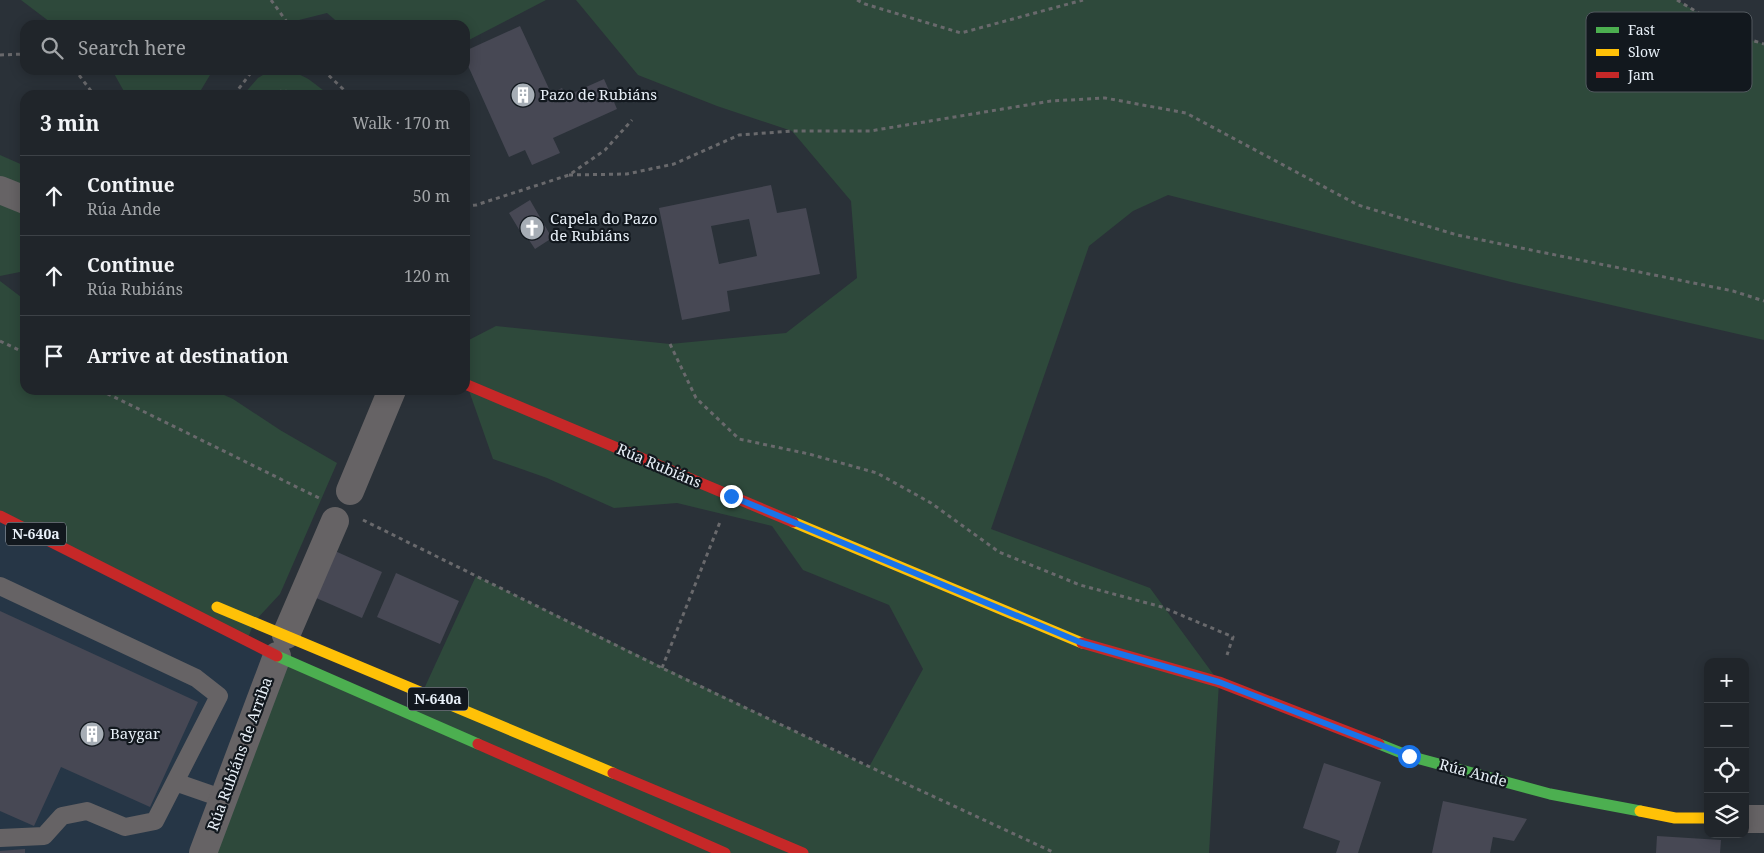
<!DOCTYPE html>
<html lang="en">
<head>
<meta charset="utf-8">
<style>
	body { margin:0; font-family:"Noto Serif",serif; background:#2d3136; color:#f1f3f6 }
	.controls { position:absolute; right:15px; bottom:15px; display:grid; overflow:hidden; border-radius:10px; box-shadow:0 2px 12px #0003 }
	.controls button { width:45px; height:45px; display:grid; place-items:center; padding:0; border:0; border-bottom:1px solid #3d4247; background:#20252a; color:#f1f3f6; font:25px sans-serif }
	.stop { position:absolute; width:15px; height:15px; margin:-11px; border:4px solid #1a73e8; border-radius:50%; background:#fff }
	.stop.end { background:#1a73e8; border-color:#fff; box-shadow:0 1px 5px #0008 }
	.list { margin:0; padding:0; list-style:none }
	h2 { display:flex; justify-content:space-between; align-items:center; height:65px; margin:0; padding:0 20px; font-size:21px }
	h2 small { font-size:16px; font-weight:400; color:#a2a5a8 }
	.list li { display:grid; grid-template-columns:32px 1fr auto; gap:15px; align-items:center; box-sizing:border-box; height:80px; padding:0 20px; border-top:1px solid #3d4247 }
	.list b { display:block; font-size:19px; white-space:nowrap }
	.list p { margin:0; font-size:16px; white-space:nowrap; color:#a2a5a8 }
	.list em { font-size:16px; font-style:normal; color:#a2a5a8 }
	.icon { flex:none; width:28px; height:28px; fill:none; stroke:currentColor; stroke-width:2; stroke-linecap:round; stroke-linejoin:round }
	.map { position:relative; flex:none; width:1764px; height:853px; overflow:hidden }
	.search { position:absolute; background:#20252a; box-shadow:0 2px 12px #0003; left:20px; top:20px; width:450px; height:55px; display:flex; align-items:center; gap:12px; box-sizing:border-box; padding:0 18px; border-radius:15px; color:#a2a5a8; font-size:19px }
	.panel { position:absolute; background:#20252a; box-shadow:0 2px 12px #0003; left:20px; top:90px; width:450px; height:305px; border-radius:15px }
	.map>svg:first-child { display:block }
</style>
</head>
<body>
<div class="map">
<svg width="1764" height="853" viewBox="0 0 1764 853">
	<rect width="100%" height="100%" fill="#2a3138"/>
	<path fill="#263646" d="M 0,516 L 277,656 L 205,853 L 0,853 Z"/>
	<path fill="#2e493b" d="M 21,0 L 546,0 L 465,42 L 465,25 L 341,25 L 327,13 L 279,25 L 54,25 Z
		M 576,0 L 1677,0 L 1735,35 L 1764,44 L 1764,340 L 1511,282 L 1168,195 L 1133,211 L 1089,246 L 991,529 L 1150,588 L 1219,682 L 1209,853 L 205,853 L 277,656 L 412,715 L 476,576 L 869,767 L 923,669 L 889,605 L 803,570 L 772,526 L 677,503 L 614,508 L 547,478 L 493,459 L 467,385 L 465,384 L 465,342 L 496,326 L 670,344 L 786,333 L 857,278 L 851,201 L 792,131 L 717,106 L 638,75 Z
		M 112,70 L 213,70 L 198,95 L 126,95 Z
		M 271,70 C 300,70 308,78 329,95 L 243,95 L 258,78 Z
		M 0,155 L 25,166 L 25,271 L 0,276 Z
		M 0,281 L 25,300 L 25,390 L 213,390 L 233,399 L 280,430 L 337,463 L 280,594 L 254,622 L 247,641 L 0,516 Z"/>
	<path fill="#474854" fill-rule="evenodd" d="M 520,26 L 551,93 L 562,88 L 566,96 L 604,79 L 617,109 L 553,138 L 560,153 L 532,165 L 525,150 L 509,157 L 465,59 L 465,51 Z
		M 771,185 L 777,213 L 806,208 L 820,274 L 727,291 L 730,311 L 682,320 L 659,208 ZM 749,219 L 757,256 L 719,264 L 711,226 Z
		M 530,200 L 552,238 L 535,249 L 525,234 L 523,236 L 509,213 Z
		M 335,551 L 382,572 L 362,618 L 314,597 Z
		M 396,573 L 459,601 L 440,644 L 377,617 Z
		M 0,611 L 198,702 L 150,807 L 61,767 L 34,826 L 0,811 Z
		M 1324,763 L 1381,782 L 1358,853 L 1336,853 L 1340,841 L 1303,828 Z
		M 1443,801 L 1527,819 L 1514,841 L 1493,837 L 1490,853 L 1432,853 Z
		M 1657,836 L 1721,840 L 1720,853 L 1656,853 Z
		M 25,849 L 25,853 L 0,853 L 0,851 Z"/>
	<g fill="none" stroke-linecap="round" stroke-linejoin="round">
		<path stroke="#69696c" stroke-width="3" stroke-dasharray="4 4" stroke-linecap="butt" d="M 271,0 L 289,25
			M 857,0 L 865,4 L 961,33 L 1083,0
			M 1677,0 L 1735,35 L 1764,44
			M 0,55 L 25,54
			M 73,70 L 79,75 L 94,95
			M 323,70 L 343,89 L 347,95
			M 234,95 L 253,70
			M 270,95 C 279,91 285,89 295,95
			M 569,175 L 627,174 L 674,164 L 739,135 L 792,131 L 870,131 L 1051,101 L 1105,98 L 1186,113 L 1358,205 L 1457,235 L 1733,291 L 1764,301
			M 465,206 L 476,205 L 569,175 L 605,150 L 632,120
			M 0,341 L 25,353
			M 670,344 L 696,398 L 739,439 L 809,454 L 877,473 L 931,503 L 999,552 L 1080,585 L 1162,607 L 1233,637 L 1227,655
			M 100,390 L 319,498
			M 363,520 L 662,668 L 870,767 L 1055,853
			M 662,668 L 720,522"/>
		<path stroke="#666365" stroke-width="18" d="M 0,586 L 196,678 L 219,696 L 155,821 L 125,827 L 87,811 L 62,816 L 44,836 L 0,838
			M 175,782 L 224,799"/>
		<path stroke="#666365" stroke-width="28" d="M 0,190 L 25,200
			M 350,491 L 392,390
			M 286,635 L 335,521
			M 1745,819 L 1764,819
			M 203,853 L 277,656"/>
		<path stroke="#4caf50" stroke-width="11" d="M 277,656 L 478,744
			M 1379,744 L 1409,756 L 1550,794 L 1640,811"/>
		<path stroke="#ffc107" stroke-width="11" d="M 793,522 L 1082,643
			M 217,607 L 613,773
			M 1640,811 L 1675,818 L 1708,818"/>
		<path stroke="#c62828" stroke-width="11" d="M 465,384 L 793,522
			M 0,516 L 277,656
			M 1082,643 L 1219,682 L 1379,744
			M 478,744 L 725,853
			M 613,773 L 803,853"/>
	</g>
	<g fill="none" stroke-linecap="round" stroke-linejoin="round">
		<path stroke="#1a73e8" stroke-width="6" d="M 731,496 L 1082,643 L 1219,682 L 1409,756"/>
	</g>
	<defs>
		<symbol id="building-disc" viewBox="-11 -11 22 22"><circle r="9.5" fill="#a6adb5" stroke="#12181e"/><path d="M-4-6H4V6H1V3H-1V6H-4ZM-2.5-4.3h1.7v1.8h-1.7ZM.8-4.3h1.7v1.8H.8ZM-2.5-1h1.7V.8h-1.7ZM.8-1h1.7V.8H.8Z" fill="#fff"/></symbol>
		<symbol id="church-disc" viewBox="-11 -11 22 22"><circle r="9.5" fill="#a6adb5" stroke="#12181e"/><path d="M-1.2-6h2.4v3.5h3.3v2.4h-3.3V6h-2.4V-.1h-3.3v-2.4h3.3Z" fill="#fff"/></symbol>
	</defs>
	<g fill-rule="evenodd">
		<use href="#building-disc" x="509" y="81" width="28" height="28"/>
		<use href="#church-disc" x="518" y="214" width="28" height="28"/>
		<use href="#building-disc" x="78" y="720" width="28" height="28"/>
	</g>
	<g text-anchor="middle" stroke-width="4.5" stroke-linejoin="round" paint-order="stroke">
		<g fill="#12181e" stroke="#a8afb7" stroke-width="1">
			<rect x="6" y="522.5" width="60" height="23" rx="4"/>
			<rect x="408" y="687.5" width="60" height="23" rx="4"/>
		</g>
		<g font-size="14" font-weight="bold" fill="#e8f0f8">
			<text x="36" y="539">N-640a</text>
			<text x="438" y="704">N-640a</text>
		</g>
		<g font-size="15" fill="#e8f0f8" stroke="#12181e" text-anchor="start">
			<text x="540" y="100">Pazo de Rubiáns</text>
			<text x="550" y="224">Capela do Pazo<tspan x="550" dy="17">de Rubiáns</tspan></text>
			<text x="110" y="739">Baygar</text>
		</g>
		<g font-size="15" fill="#e8f0f8" stroke="#12181e">
			<text transform="translate(659 466) rotate(23)" y="5">Rúa Rubiáns</text>
			<text transform="translate(240 754) rotate(-70)" y="5">Rúa Rubiáns de Arriba</text>
			<text transform="translate(1473 773) rotate(15)" y="5">Rúa Ande</text>
		</g>
	</g>
	<rect x="1586" y="12" width="166" height="80" rx="8" fill="#12181e" stroke="#52595f" stroke-width="1"/>
	<rect x="1596" y="27" width="23" height="6" fill="#4caf50"/>
	<rect x="1596" y="49" width="23" height="7" fill="#ffc107"/>
	<rect x="1596" y="72" width="23" height="6" fill="#c62828"/>
	<g font-size="14" fill="#e8f0f8">
		<text x="1628" y="35">Fast</text>
		<text x="1628" y="57">Slow</text>
		<text x="1628" y="80">Jam</text>
	</g>
</svg>
<div class="controls">
<button>+</button>
<button>−</button>
<button><svg class="icon" aria-label="locate" viewBox="0 0 24 24"><circle cx="12" cy="12" r="6"/><path d="M12 2v4M12 18v4M2 12h4M18 12h4"/></svg></button>
<button><svg class="icon" aria-label="layers" viewBox="0 0 24 24"><path d="M12 4l9 5-9 5-9-5zM3 14l9 5 9-5"/></svg></button>
</div>
<div class="stop" style="left:1409px;top:756px"></div>
<div class="stop end" style="left:731px;top:496px"></div>
<div class="search"><svg class="icon" aria-label="search" viewBox="0 0 24 24"><circle cx="10" cy="10" r="6"/><path d="M15 15l6 6"/></svg>Search here</div>
<section class="panel">
<h2>3 min<small>Walk · 170 m</small></h2>
<ul class="list">
<li><svg class="icon" aria-label="ahead" viewBox="0 0 24 24"><path d="M12 20V5M6 11l6-6 6 6"/></svg><div><b>Continue</b><p>Rúa Ande</p></div><em>50 m</em></li>
<li><svg class="icon" aria-label="ahead" viewBox="0 0 24 24"><path d="M12 20V5M6 11l6-6 6 6"/></svg><div><b>Continue</b><p>Rúa Rubiáns</p></div><em>120 m</em></li>
<li><svg class="icon" aria-label="arrive" viewBox="0 0 24 24"><path d="M6 21V4h12l-3 4 3 4H6"/></svg><div><b>Arrive at destination</b></div></li>
</ul>
</section>
</div>
</body>
</html>
